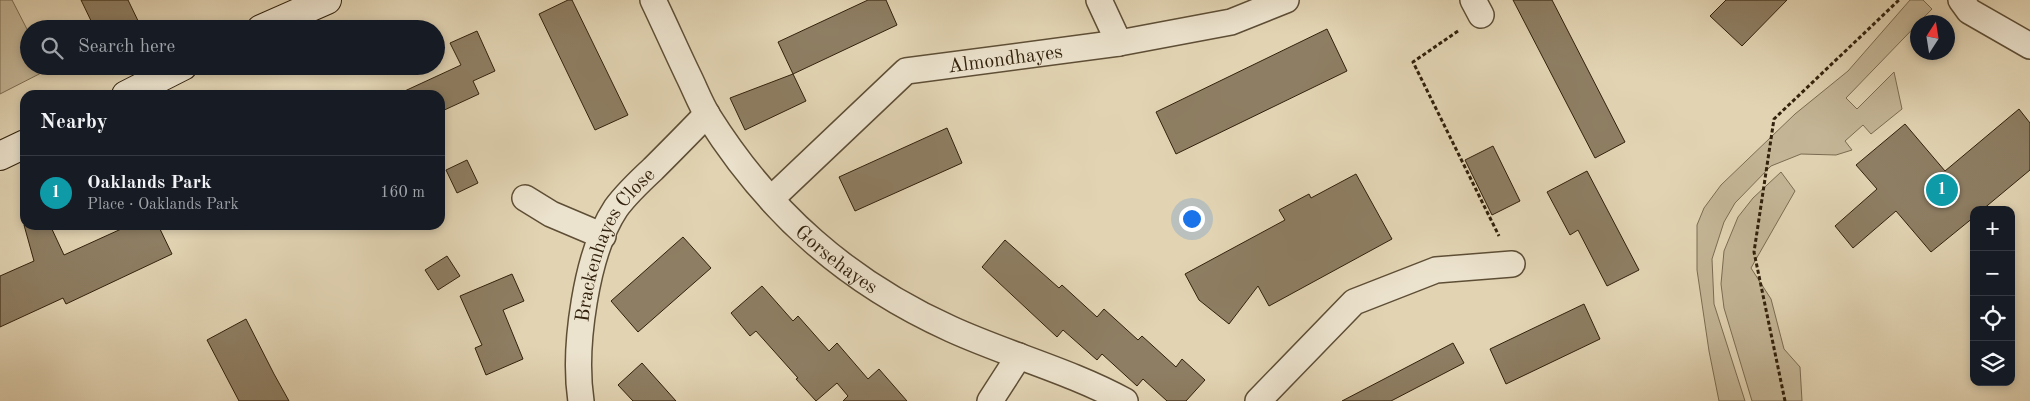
<!DOCTYPE html>
<html lang="en">
<head>
<meta charset="utf-8">
<style>
	body { margin:0; font-family:"Old Standard TT",serif; background:#20242c; color:#f1f3f6 }
	.controls { position:absolute; right:15px; bottom:15px; display:grid; overflow:hidden; border-radius:10px; box-shadow:0 2px 8px #0003 }
	.controls button { width:45px; height:45px; display:grid; place-items:center; padding:0; border:0; border-bottom:1px solid #363941; background:#171b24; color:#f1f3f6; font:25px sans-serif }
	.compass { position:absolute; left:1910px; top:15px; width:45px; height:45px; border-radius:50%; background:#171b24; box-shadow:0 2px 8px #0003; rotate:12deg }
	.you { position:absolute; left:1191px; top:218px; width:18px; height:18px; margin:-12px; border:4px solid #fff; border-radius:50%; background:#1a73e8; box-shadow:0 0 0 8px #1a73e833 }
	.badge { display:grid; place-items:center; width:32px; height:32px; border-radius:50%; background:#c59692; color:#fff; font-size:16px; font-weight:700 }
	.pin { position:absolute; translate:-50% -50%; border:2px solid #fff; box-shadow:0 1px 5px #0006 }
	.list { margin:0; padding:0; list-style:none }
	h2 { display:flex; justify-content:space-between; align-items:center; height:65px; margin:0; padding:0 20px; font-size:21px }
	h2 small { font-size:16px; font-weight:400; color:#9ea1a6 }
	.list li { display:grid; grid-template-columns:32px 1fr auto; gap:15px; align-items:center; box-sizing:border-box; height:75px; padding:0 20px; border-top:1px solid #363941 }
	.list b { display:block; font-size:19px; white-space:nowrap }
	.list p { margin:0; font-size:16px; white-space:nowrap; color:#9ea1a6 }
	.list em { font-size:16px; font-style:normal; color:#9ea1a6 }
	.icon { flex:none; width:28px; height:28px; fill:none; stroke:currentColor; stroke-width:2; stroke-linecap:round; stroke-linejoin:round }
	.map { position:relative; flex:none; width:2030px; height:401px; overflow:hidden }
	.search { position:absolute; background:#171b24; box-shadow:0 2px 8px #0003; left:20px; top:20px; width:425px; height:55px; display:flex; align-items:center; gap:12px; box-sizing:border-box; padding:0 18px; border-radius:28px; color:#9ea1a6; font-size:19px }
	.panel { position:absolute; background:#171b24; box-shadow:0 2px 8px #0003; left:20px; top:90px; width:425px; height:140px; border-radius:15px }
	.map>svg:first-child { display:block }
</style>
</head>
<body>
<div class="map">
<svg width="2030" height="401" viewBox="0 0 2030 401">
	<rect width="100%" height="100%" fill="#e2d4b3"/>
	<filter id="stains"><feTurbulence type="fractalNoise" baseFrequency=".004" numOctaves="4"/><feColorMatrix values="0 0 0 0 .2 0 0 0 0 .09 0 0 0 0 .02 0 0 0 .5 -.17"/></filter>
	<radialGradient id="worn" r=".72"><stop offset=".6" stop-color="#630" stop-opacity="0"/><stop offset="1" stop-color="#630" stop-opacity=".3"/></radialGradient>
	<path fill="#c4b697" stroke="#7b6c52" d="M 0,0 L 12,0 L 29,33 L 29,66 L 46,66 L 47,70 L 0,94 Z
		M 1910,0 L 1923,0 L 1932,9 L 1846,98 L 1857,109 L 1894,72 L 1902,109 L 1871,134 L 1863,125 L 1845,141 L 1852,150 L 1836,155 L 1801,154 L 1771,166 L 1735,203 L 1724,222 L 1712,259 L 1714,304 L 1745,401 L 1719,401 L 1709,351 L 1697,270 L 1697,225 L 1704,208 L 1721,185 L 1795,114 L 1848,71 Z
		M 1781,172 L 1795,191 L 1751,268 L 1771,299 L 1784,349 L 1800,367 L 1802,401 L 1752,401 L 1724,308 L 1721,284 L 1724,251 L 1738,217 L 1753,198 Z"/>
	<path fill="#8e7e63" stroke="#32210c" d="M 81,0 L 128,0 L 142,29 L 95,29 Z
		M 568,0 L 572,0 L 628,115 L 595,130 L 539,14 Z
		M 868,0 L 886,0 L 897,25 L 793,74 L 778,42 Z
		M 1513,0 L 1552,0 L 1625,142 L 1595,158 Z
		M 1726,0 L 1787,0 L 1742,46 L 1710,16 Z
		M 1327,29 L 1347,71 L 1176,154 L 1156,112 Z
		M 477,31 L 495,71 L 473,81 L 479,94 L 440,112 L 440,95 L 396,95 L 461,65 L 450,43 Z
		M 793,74 L 806,101 L 745,130 L 730,98 Z
		M 2019,109 L 2030,123 L 2030,170 L 1982,210 L 1974,210 L 1974,217 L 1931,252 L 1896,211 L 1853,248 L 1835,226 L 1877,189 L 1856,165 L 1905,124 L 1945,171 Z
		M 947,128 L 962,163 L 855,211 L 839,177 Z
		M 1493,146 L 1520,201 L 1492,215 L 1465,160 Z
		M 467,160 L 478,183 L 457,193 L 446,170 Z
		M 1587,171 L 1639,270 L 1607,286 L 1578,230 L 1570,235 L 1547,192 Z
		M 1356,174 L 1392,239 L 1269,306 L 1258,286 L 1229,324 L 1199,300 L 1185,274 L 1285,220 L 1279,210 L 1309,194 L 1311,198 Z
		M 24,225 L 50,225 L 64,255 L 130,225 L 158,225 L 172,254 L 66,304 L 63,298 L 0,327 L 0,276 L 34,261 Z
		M 683,237 L 711,268 L 638,332 L 611,301 Z
		M 1005,240 L 1059,288 L 1062,285 L 1097,317 L 1104,309 L 1138,340 L 1142,336 L 1176,367 L 1182,359 L 1205,380 L 1186,401 L 1167,401 L 1143,379 L 1137,386 L 1102,354 L 1097,360 L 1063,330 L 1057,337 L 982,267 Z
		M 447,256 L 460,276 L 438,290 L 425,270 Z
		M 512,274 L 524,301 L 503,310 L 523,359 L 486,375 L 475,348 L 482,345 L 460,296 Z
		M 762,286 L 793,321 L 798,316 L 829,351 L 837,343 L 868,379 L 879,369 L 907,401 L 843,401 L 848,396 L 837,383 L 816,401 L 796,379 L 798,378 L 756,331 L 750,336 L 731,313 Z
		M 1584,304 L 1600,339 L 1506,384 L 1490,349 Z
		M 246,319 L 274,374 L 289,401 L 239,401 L 207,340 Z
		M 1453,343 L 1464,363 L 1391,401 L 1342,401 Z
		M 642,363 L 676,401 L 633,401 L 618,385 Z"/>
	<g fill="none" stroke-linecap="round" stroke-linejoin="round">
		<defs>
			<g id="street">
				<path id="s1" d="M 653,0 C 665,25 676,50 688,75 C 695,89 700,103 708,116 C 769,213 847,282 951,329 C 1008,355 1070,371 1125,401"/>
				<path d="M 1099,0 L 1119,43"/>
				<path d="M 1473,0 L 1481,15"/>
				<path d="M 1961,0 L 1969,11 L 2030,46"/>
				<path d="M 525,198 L 551,214 L 603,236"/>
				<path id="s2" d="M 771,199 L 906,71 L 1119,43 L 1231,22 L 1286,0"/>
				<path id="s3" d="M 581,401 C 573,348 586,253 616,208 C 627,193 640,181 653,169 C 671,151 689,133 707,114"/>
				<path d="M 990,401 L 1019,356"/>
				<path d="M 1258,401 L 1354,302 L 1436,270 L 1512,264"/>
			</g>
			<path id="secondary" d="M 261,29 L 327,0
				M 126,95 L 183,66
				M 0,156 L 25,144"/>
		</defs>
		<use href="#street" stroke="#5e4e36" stroke-width="28"/>
		<use href="#secondary" stroke="#32210c" stroke-width="30"/>
		<path stroke="#32210c" stroke-width="3" stroke-dasharray="4 2.5" stroke-linecap="butt" d="M 1458,31 L 1413,62 L 1499,236
			M 1785,401 L 1754,252 L 1774,119 L 1899,0"/>
		<use href="#street" stroke="#ece3ce" stroke-width="25"/>
		<use href="#secondary" stroke="#ece3ce" stroke-width="28"/>
	</g>
	<g text-anchor="middle" stroke-width="4.5" stroke-linejoin="round" paint-order="stroke">
		<g font-size="20" fill="#32210c" stroke="#ece3ce">
			<text dy="7" stroke="none"><textPath href="#s2" startOffset="286">Almondhayes</textPath></text>
			<text dy="7" stroke="none"><textPath href="#s3" startOffset="165">Brackenhayes Close</textPath></text>
			<text dy="7" stroke="none"><textPath href="#s1" startOffset="322">Gorsehayes</textPath></text>
		</g>
	</g>
	<rect width="100%" height="100%" filter="url(#stains)"/>
	<rect width="100%" height="100%" fill="url(#worn)"/>
</svg>
<div class="controls">
<button>+</button>
<button>−</button>
<button><svg class="icon" aria-label="locate" viewBox="0 0 24 24"><circle cx="12" cy="12" r="6"/><path d="M12 2v4M12 18v4M2 12h4M18 12h4"/></svg></button>
<button><svg class="icon" aria-label="layers" viewBox="0 0 24 24"><path d="M12 4l9 5-9 5-9-5zM3 14l9 5 9-5"/></svg></button>
</div>
<svg class="compass" viewBox="-18 -18 36 36"><path d="M0-13l5 13h-10z" fill="#e53935"/><path d="M0 13l5-13h-10z" fill="#9ea1a6"/></svg>
<div class="you"></div>
<div class="pin badge" style="left:1942px;top:190px;background:#0f9aa8">1</div>
<div class="search"><svg class="icon" aria-label="search" viewBox="0 0 24 24"><circle cx="10" cy="10" r="6"/><path d="M15 15l6 6"/></svg>Search here</div>
<section class="panel">
<h2>Nearby<small></small></h2>
<ul class="list">
<li><span class="badge" style="background:#0f9aa8">1</span><div><b>Oaklands Park</b><p>Place · Oaklands Park</p></div><em>160 m</em></li>
</ul>
</section>
</div>
</body>
</html>
